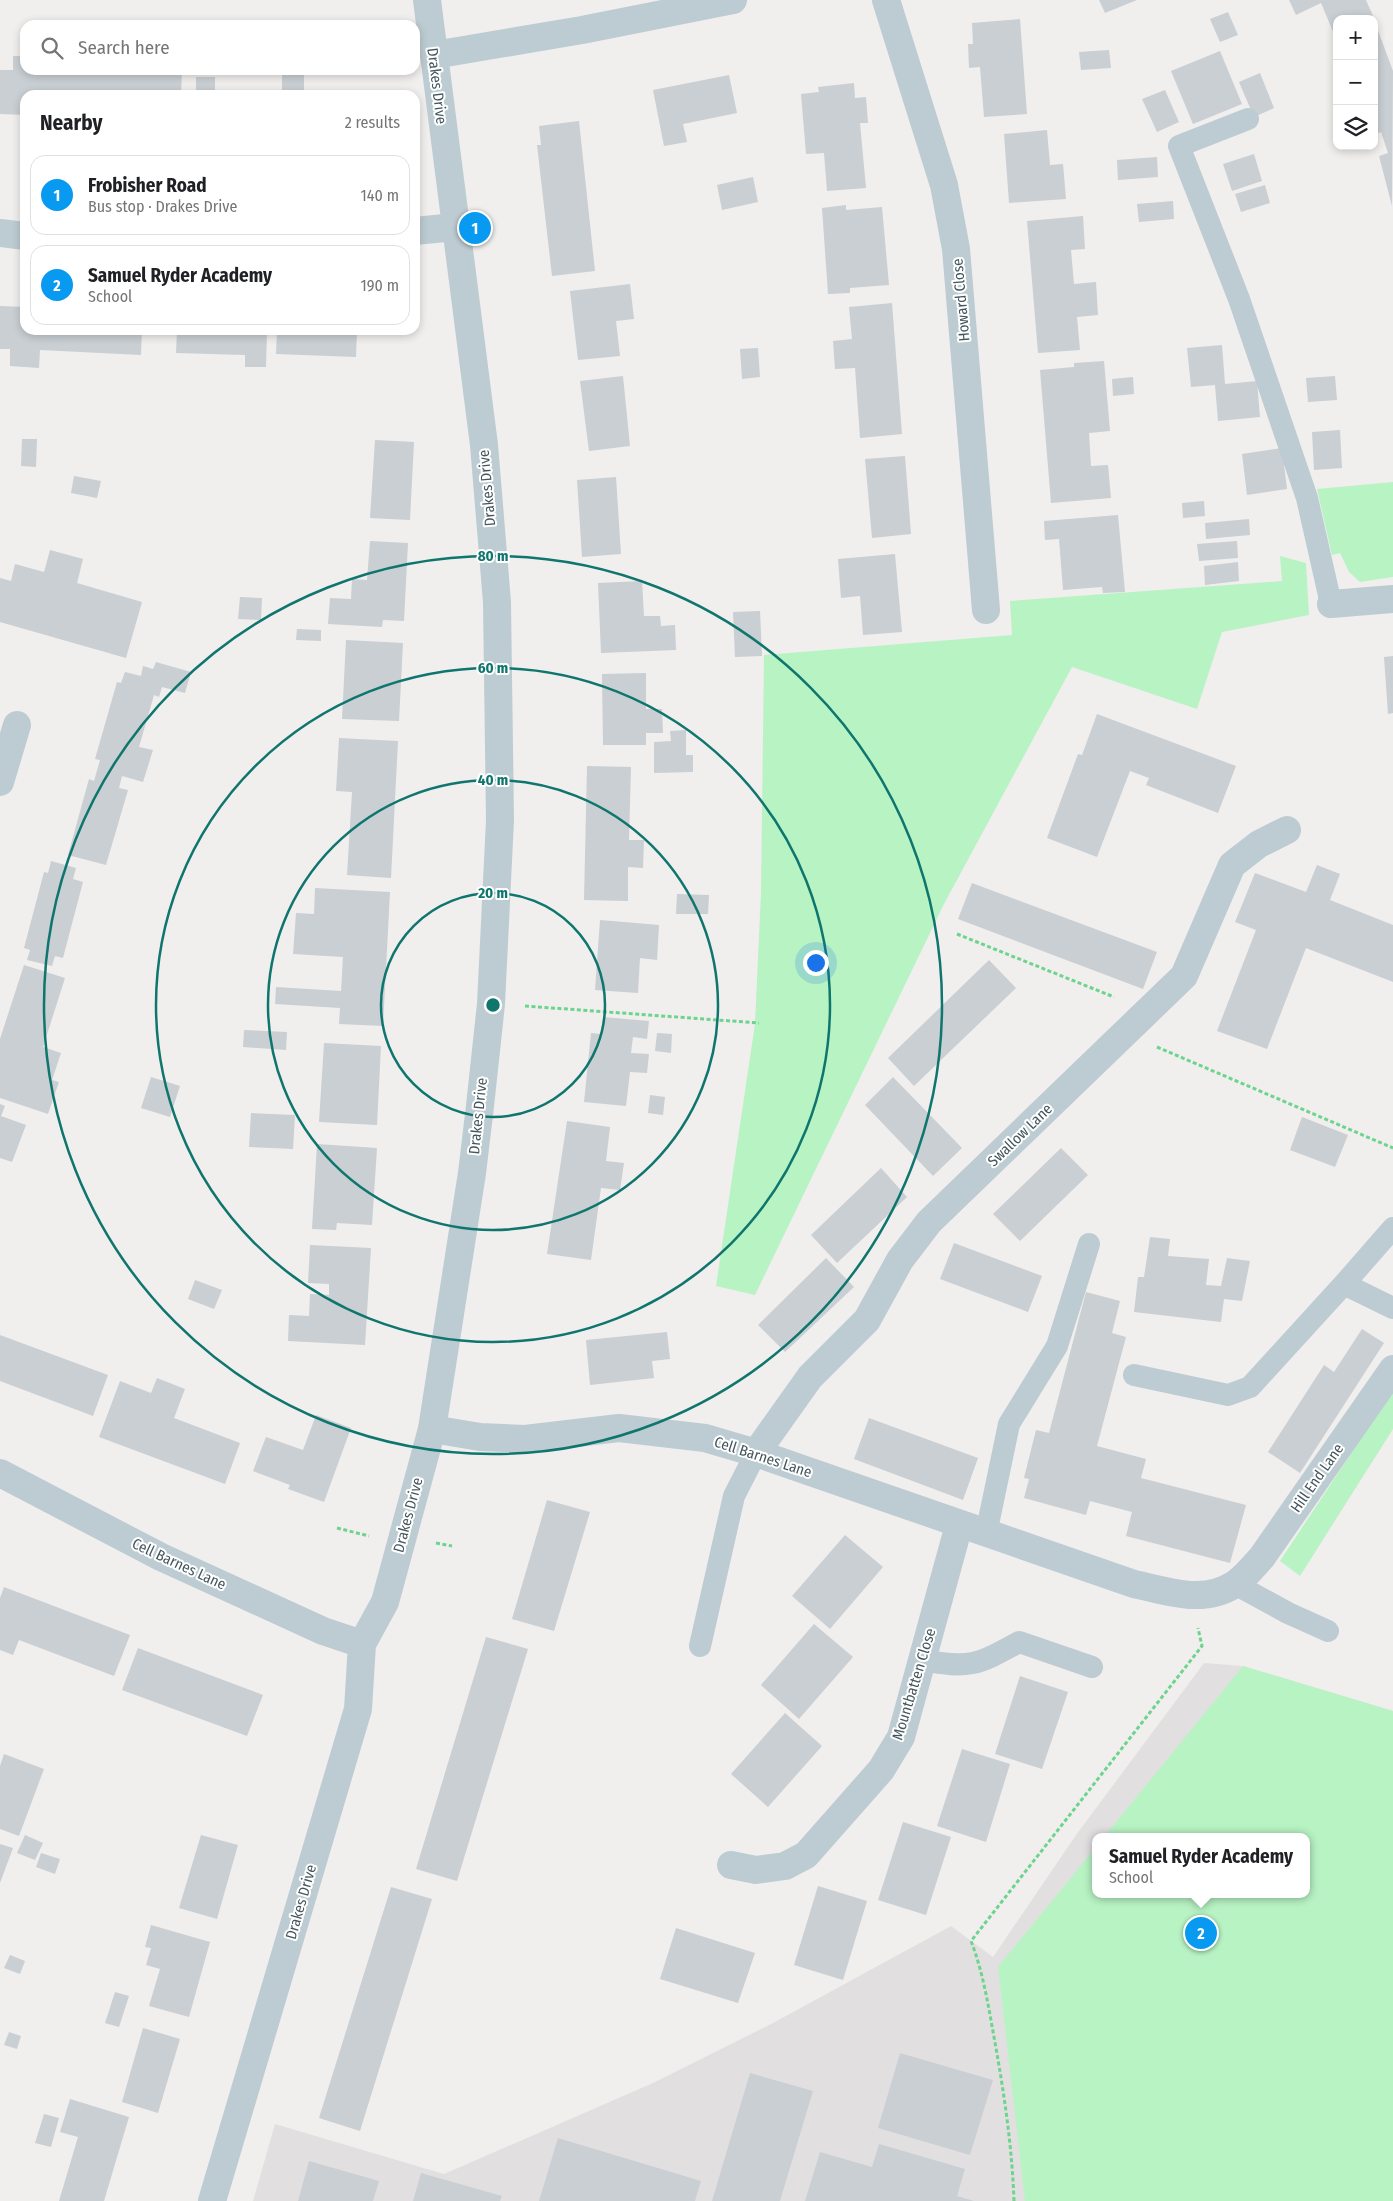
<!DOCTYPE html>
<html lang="en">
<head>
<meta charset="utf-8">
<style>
	body { margin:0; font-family:"Fira Sans Condensed",sans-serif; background:#f6f6f6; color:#202124 }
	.controls { position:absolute; right:15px; top:15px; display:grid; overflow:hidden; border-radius:10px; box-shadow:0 2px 8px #0003 }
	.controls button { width:45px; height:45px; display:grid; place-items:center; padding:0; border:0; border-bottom:1px solid #e0e0e0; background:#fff; color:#202124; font:25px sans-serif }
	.you { position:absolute; left:815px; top:962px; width:18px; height:18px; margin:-12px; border:4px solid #fff; border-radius:50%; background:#1a73e8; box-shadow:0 0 0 8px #1a73e833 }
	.badge { display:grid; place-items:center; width:32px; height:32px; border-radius:50%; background:#0899f1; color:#fff; font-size:16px; font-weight:700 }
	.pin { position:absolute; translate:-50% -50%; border:2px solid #fff; box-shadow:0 1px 5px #0006 }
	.popup { position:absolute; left:1092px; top:1833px; width:218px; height:65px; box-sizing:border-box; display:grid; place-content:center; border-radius:10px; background:#fff; filter:drop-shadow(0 1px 4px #0005); font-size:16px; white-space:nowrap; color:#757577 }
	.popup b { font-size:19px; color:#202124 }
	.popup::after { content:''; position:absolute; left:50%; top:100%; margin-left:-10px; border:10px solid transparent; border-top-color:#fff }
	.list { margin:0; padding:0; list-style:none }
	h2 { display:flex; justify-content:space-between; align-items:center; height:65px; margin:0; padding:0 20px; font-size:21px }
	h2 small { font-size:16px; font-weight:400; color:#757577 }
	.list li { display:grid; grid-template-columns:32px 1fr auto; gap:15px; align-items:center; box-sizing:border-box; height:80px; margin:0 10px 10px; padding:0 10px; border:1px solid #e0e0e0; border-radius:15px }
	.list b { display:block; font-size:19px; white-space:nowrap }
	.list p { margin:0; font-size:16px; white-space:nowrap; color:#757577 }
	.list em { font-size:16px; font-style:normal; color:#757577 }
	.icon { flex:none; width:28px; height:28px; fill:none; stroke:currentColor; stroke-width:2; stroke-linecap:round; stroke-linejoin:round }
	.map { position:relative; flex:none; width:1393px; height:2201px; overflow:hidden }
	.search { position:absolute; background:#fff; box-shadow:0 2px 8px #0003; left:20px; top:20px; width:400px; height:55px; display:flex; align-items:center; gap:12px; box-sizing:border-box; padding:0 18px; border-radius:15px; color:#757577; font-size:19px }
	.panel { position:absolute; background:#fff; box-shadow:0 2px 8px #0003; left:20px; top:90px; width:400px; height:245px; border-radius:15px }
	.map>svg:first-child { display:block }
</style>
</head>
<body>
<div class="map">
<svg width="1393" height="2201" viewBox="0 0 1393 2201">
	<rect width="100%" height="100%" fill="#f1eeee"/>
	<path fill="#e2dfe1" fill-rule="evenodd" d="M 1204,1663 L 1243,1666 L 1393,1711 L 1393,2201 L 253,2201 L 275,2124 L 444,2174 L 653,2083 L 773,2023 L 951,1926 L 993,1957 L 1076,1835 ZM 1096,1837 L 1306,1837 L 1306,1894 L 1096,1894 Z"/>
	<path fill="#b8f3c4" d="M 1393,482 L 1393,577 L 1360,582 L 1349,572 L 1340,553 L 1332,555 L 1317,489 Z
		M 1280,556 L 1306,563 L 1309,615 L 1222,632 L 1197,709 L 1072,667 L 944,904 L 755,1295 L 716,1286 L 755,1024 L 761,893 L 764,655 L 1012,635 L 1010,601 L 1282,581 Z
		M 1393,1390 L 1393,1429 L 1300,1576 L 1280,1561 Z
		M 1243,1666 L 1393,1711 L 1393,2201 L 1025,2201 L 998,1967 L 1096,1847 L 1096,1894 L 1306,1894 L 1306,1837 L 1104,1837 Z"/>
	<path fill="#c9cfd3" d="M 1099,0 L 1137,0 L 1105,13 Z
		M 1289,0 L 1366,0 L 1373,16 L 1368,19 L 1337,19 L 1337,33 L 1334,34 L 1321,3 L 1296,15 Z
		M 1228,12 L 1238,35 L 1220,42 L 1210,19 Z
		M 1020,19 L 1027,114 L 984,117 L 980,67 L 969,68 L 968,44 L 973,44 L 972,23 Z
		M 1374,25 L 1376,25 L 1393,71 L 1392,206 L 1379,156 L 1388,153 L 1381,132 L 1374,135 Z
		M 1109,50 L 1111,68 L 1081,70 L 1079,52 Z
		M 1220,51 L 1242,104 L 1193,124 L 1171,71 Z
		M 13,56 L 25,56 L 25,70 L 114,70 L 114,73 L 148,74 L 148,70 L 182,70 L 181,95 L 25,95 L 25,115 L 0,114 L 0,70 L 13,70 Z
		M 282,73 L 304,73 L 304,90 L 361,92 L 361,95 L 282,95 Z
		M 1260,73 L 1274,108 L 1254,117 L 1239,82 Z
		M 729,75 L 737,113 L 683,124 L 687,142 L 664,146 L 653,90 Z
		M 196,77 L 215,77 L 215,91 L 232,91 L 232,95 L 196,95 Z
		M 854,83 L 855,98 L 866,97 L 868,123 L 860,123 L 866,188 L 827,191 L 824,153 L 806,154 L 801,94 L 819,92 L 818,87 Z
		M 1165,90 L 1179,122 L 1157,132 L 1142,99 Z
		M 579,121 L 595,271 L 552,276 L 537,145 L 541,145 L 539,126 Z
		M 1047,130 L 1050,165 L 1063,164 L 1066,199 L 1009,203 L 1004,134 Z
		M 1254,154 L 1262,181 L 1232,191 L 1223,164 Z
		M 1157,157 L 1158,177 L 1118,180 L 1117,160 Z
		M 753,177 L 758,202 L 722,210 L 717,185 Z
		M 1265,185 L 1270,203 L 1241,212 L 1235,194 Z
		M 1173,201 L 1174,219 L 1139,222 L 1137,204 Z
		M 846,205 L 846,210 L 882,207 L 889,285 L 850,288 L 850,293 L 828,294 L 822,208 Z
		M 1083,216 L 1085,249 L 1071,250 L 1074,284 L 1096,282 L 1098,315 L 1077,317 L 1080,350 L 1038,353 L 1027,221 Z
		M 630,284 L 634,319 L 616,321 L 620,356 L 578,360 L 570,291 Z
		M 892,303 L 902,434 L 860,438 L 855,368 L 835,369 L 833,341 L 852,339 L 849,307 Z
		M 0,306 L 25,307 L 25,330 L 142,330 L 141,355 L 40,350 L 39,368 L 10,366 L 10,349 L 0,349 Z
		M 177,330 L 267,330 L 266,367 L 245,367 L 245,355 L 176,353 Z
		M 277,330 L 357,330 L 356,357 L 276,354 Z
		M 1222,345 L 1225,384 L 1257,381 L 1260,417 L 1218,421 L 1215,385 L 1191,387 L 1187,348 Z
		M 758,348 L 760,377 L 742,379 L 740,349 Z
		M 1104,361 L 1110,431 L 1089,433 L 1091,466 L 1108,465 L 1111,498 L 1051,503 L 1040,370 L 1074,367 L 1074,363 Z
		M 623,376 L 630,446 L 589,451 L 580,381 Z
		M 1335,376 L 1337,400 L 1308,402 L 1306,378 Z
		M 1133,377 L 1134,394 L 1113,396 L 1112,379 Z
		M 1340,430 L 1342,468 L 1314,470 L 1312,432 Z
		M 22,439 L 37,439 L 36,467 L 21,466 Z
		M 375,440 L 414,442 L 410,520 L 370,518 Z
		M 1282,448 L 1287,489 L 1247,495 L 1242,454 Z
		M 905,456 L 911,534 L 872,538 L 865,459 Z
		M 74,476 L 101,481 L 97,498 L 71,493 Z
		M 616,477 L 621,554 L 582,557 L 577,480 Z
		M 1204,501 L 1205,516 L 1183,518 L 1182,503 Z
		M 1118,515 L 1125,592 L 1103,593 L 1102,587 L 1063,590 L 1059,539 L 1045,540 L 1044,521 Z
		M 1249,519 L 1250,535 L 1206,539 L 1205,523 Z
		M 370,541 L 408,543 L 404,621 L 383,620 L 382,627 L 328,624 L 330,598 L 351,599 L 352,579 L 367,580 Z
		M 1237,541 L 1238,558 L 1199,561 L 1197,544 Z
		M 50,550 L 83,559 L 77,583 L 142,602 L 126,658 L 0,622 L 0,578 L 11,581 L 15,564 L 44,572 Z
		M 895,554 L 902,632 L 863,635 L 860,596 L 841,598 L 838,559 Z
		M 1238,562 L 1239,581 L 1205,585 L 1204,566 Z
		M 642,581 L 644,616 L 660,616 L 661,626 L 675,625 L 676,650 L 601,653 L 598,583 Z
		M 240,597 L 262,598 L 261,620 L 238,619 Z
		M 760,611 L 762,656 L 735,657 L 733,612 Z
		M 297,629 L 321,630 L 321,641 L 296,640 Z
		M 346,640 L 403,643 L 399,721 L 342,719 Z
		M 1393,656 L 1393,713 L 1388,714 L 1384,657 Z
		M 156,662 L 191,672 L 185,693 L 162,687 L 159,697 L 154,695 L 139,747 L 153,750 L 143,782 L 122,776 L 119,788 L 128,790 L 106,865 L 68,855 L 89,779 L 94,781 L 100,760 L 95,759 L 117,682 L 121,683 L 125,672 L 141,676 L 143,666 L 153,669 Z
		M 646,673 L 646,709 L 662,709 L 663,733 L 646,733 L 646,745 L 603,745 L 602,674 Z
		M 1097,714 L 1236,766 L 1218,813 L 1146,785 L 1149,778 L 1130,771 L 1097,857 L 1047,838 L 1078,754 L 1082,755 Z
		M 686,730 L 686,755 L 693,755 L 693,772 L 654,773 L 654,742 L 671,741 L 670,731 Z
		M 339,738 L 398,741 L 391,878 L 347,875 L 352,792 L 336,791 Z
		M 587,766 L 631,767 L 629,840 L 644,840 L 643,868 L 628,867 L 628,901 L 584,900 Z
		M 51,861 L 76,868 L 73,879 L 83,882 L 63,958 L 55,956 L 52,966 L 27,960 L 30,950 L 24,948 L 44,872 L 48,873 Z
		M 1317,865 L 1340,874 L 1330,900 L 1393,925 L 1393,982 L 1306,948 L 1267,1049 L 1217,1031 L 1256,930 L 1235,922 L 1255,873 L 1306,892 Z
		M 972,883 L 1157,952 L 1143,989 L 958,919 Z
		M 315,888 L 390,892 L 383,1026 L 339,1024 L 340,1008 L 275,1004 L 276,987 L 341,991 L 343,957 L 293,954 L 296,913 L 314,914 Z
		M 677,894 L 709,895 L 708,914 L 676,914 Z
		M 600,920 L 659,925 L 657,960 L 640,958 L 638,993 L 595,990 Z
		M 989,960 L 1016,988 L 914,1086 L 888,1058 Z
		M 24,965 L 65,978 L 43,1047 L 61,1053 L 52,1080 L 59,1082 L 48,1114 L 0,1098 L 0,1039 Z
		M 603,1017 L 649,1021 L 647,1039 L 633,1037 L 631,1053 L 649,1054 L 647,1073 L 630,1072 L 626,1106 L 584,1102 L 591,1033 L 601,1034 Z
		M 244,1030 L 287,1032 L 286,1050 L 243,1047 Z
		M 657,1033 L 672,1034 L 671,1053 L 655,1051 Z
		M 324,1043 L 381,1046 L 377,1125 L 319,1122 Z
		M 151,1077 L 180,1086 L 170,1117 L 141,1108 Z
		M 893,1077 L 962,1148 L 933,1176 L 865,1105 Z
		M 650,1095 L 665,1097 L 663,1115 L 648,1113 Z
		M 0,1104 L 5,1106 L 1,1116 L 26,1125 L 12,1162 L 0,1158 Z
		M 251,1113 L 295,1115 L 293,1149 L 249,1147 Z
		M 1302,1117 L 1348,1135 L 1335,1167 L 1290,1150 Z
		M 567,1121 L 610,1127 L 606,1161 L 624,1163 L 620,1190 L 601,1188 L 591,1260 L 547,1254 Z
		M 317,1144 L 377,1148 L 372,1225 L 337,1223 L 336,1230 L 312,1229 Z
		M 1061,1148 L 1088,1175 L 1020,1241 L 993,1214 Z
		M 881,1168 L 907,1197 L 837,1263 L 811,1235 Z
		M 1150,1237 L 1170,1239 L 1168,1256 L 1209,1259 L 1206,1285 L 1221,1286 L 1227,1258 L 1250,1261 L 1242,1301 L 1224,1299 L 1221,1322 L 1134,1312 L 1138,1277 L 1144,1277 Z
		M 954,1243 L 1042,1276 L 1028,1312 L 940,1279 Z
		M 310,1245 L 371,1248 L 365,1345 L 288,1341 L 289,1315 L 309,1316 L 310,1294 L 329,1295 L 329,1284 L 308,1283 Z
		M 826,1258 L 854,1287 L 785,1352 L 758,1325 Z
		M 195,1280 L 222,1290 L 214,1309 L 188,1299 Z
		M 1086,1292 L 1120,1301 L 1112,1333 L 1126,1337 L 1097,1446 L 1146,1459 L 1141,1478 L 1246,1505 L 1230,1563 L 1126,1536 L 1132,1512 L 1090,1501 L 1086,1515 L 1024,1498 L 1029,1479 L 1024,1478 L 1036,1430 L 1049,1433 Z
		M 1362,1329 L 1384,1343 L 1300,1473 L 1268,1452 L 1324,1365 L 1334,1372 Z
		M 667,1332 L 670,1359 L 652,1361 L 654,1378 L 590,1385 L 586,1340 Z
		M 0,1335 L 108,1375 L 93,1416 L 0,1381 Z
		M 157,1378 L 185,1389 L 174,1418 L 240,1443 L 225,1484 L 99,1437 L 120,1381 L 151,1393 Z
		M 316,1415 L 351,1428 L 324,1502 L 288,1489 L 290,1485 L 253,1471 L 266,1437 L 303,1450 Z
		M 869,1418 L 978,1458 L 963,1500 L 854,1459 Z
		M 547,1500 L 590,1512 L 554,1631 L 512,1619 Z
		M 845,1535 L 883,1567 L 830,1629 L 792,1596 Z
		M 4,1587 L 130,1635 L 114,1676 L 19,1640 L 13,1655 L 0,1650 L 0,1598 Z
		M 814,1624 L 853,1657 L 799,1719 L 761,1685 Z
		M 486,1637 L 528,1649 L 457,1881 L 416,1869 Z
		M 138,1648 L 263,1695 L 247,1736 L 122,1690 Z
		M 1020,1676 L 1068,1692 L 1042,1769 L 995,1754 Z
		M 785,1713 L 822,1746 L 768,1807 L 731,1774 Z
		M 962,1749 L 1010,1764 L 986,1842 L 937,1826 Z
		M 4,1754 L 44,1769 L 19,1836 L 0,1829 L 0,1766 Z
		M 903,1822 L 951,1837 L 926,1915 L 878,1900 Z
		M 25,1835 L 43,1843 L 35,1860 L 17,1853 Z
		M 201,1835 L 238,1845 L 217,1919 L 179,1908 Z
		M 0,1844 L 13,1848 L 0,1883 Z
		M 41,1853 L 60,1859 L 55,1874 L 36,1867 Z
		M 818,1886 L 867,1901 L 843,1980 L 794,1965 Z
		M 391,1887 L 432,1899 L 360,2131 L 319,2118 Z
		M 151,1925 L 210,1942 L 189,2017 L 149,2006 L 160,1969 L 146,1965 L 151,1948 L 145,1947 Z
		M 676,1928 L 755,1953 L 738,2003 L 660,1979 Z
		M 10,1955 L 25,1961 L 20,1974 L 4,1968 Z
		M 115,1992 L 129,1996 L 119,2027 L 105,2023 Z
		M 143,2028 L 180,2039 L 158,2113 L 122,2102 Z
		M 9,2032 L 21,2036 L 17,2049 L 4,2045 Z
		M 900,2053 L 993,2080 L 970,2155 L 878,2128 Z
		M 750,2073 L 813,2091 L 780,2201 L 712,2201 Z
		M 70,2099 L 129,2117 L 104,2201 L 59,2201 L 78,2137 L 60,2132 Z
		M 44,2114 L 59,2118 L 51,2147 L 35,2143 Z
		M 558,2138 L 701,2181 L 695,2201 L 539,2201 Z
		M 879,2144 L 965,2169 L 957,2196 L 974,2201 L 805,2201 L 820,2152 L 872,2167 Z
		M 309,2161 L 379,2181 L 373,2201 L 298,2201 Z
		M 421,2173 L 502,2196 L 500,2201 L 413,2201 Z"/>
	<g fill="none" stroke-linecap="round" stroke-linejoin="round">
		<path stroke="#6dd48e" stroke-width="3" stroke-dasharray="4 2.5" stroke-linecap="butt" d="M 957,934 L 1114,997
			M 525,1006 L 759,1023
			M 1157,1047 L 1393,1148
			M 337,1528 L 369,1536
			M 436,1543 L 452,1546
			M 1014,2201 C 1012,2146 1004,2092 994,2037 C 988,2004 983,1972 971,1941 L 1202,1646 L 1198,1628"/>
		<path stroke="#bdccd2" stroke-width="22" d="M 1248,119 L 1179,146 L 1239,299 L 1307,498 L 1331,604
			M 1344,1284 L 1393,1228
			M 1134,1375 L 1228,1395 L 1250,1387 L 1344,1284 L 1393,1308
			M 986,1534 L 1009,1424 L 1057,1346 L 1089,1244
			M 1235,1584 L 1288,1613 L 1328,1631
			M 700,1646 L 734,1496 L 756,1453
			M 922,1660 C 970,1669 977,1665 1019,1642 L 1092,1667"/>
		<path stroke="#bdccd2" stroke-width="28" d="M 886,0 L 944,185 L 956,249 L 986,610
			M 434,55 L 582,30 L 733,0
			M 415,231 L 455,227
			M 0,233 L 25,236
			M 1331,604 L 1393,599
			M 0,782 L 17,725
			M 432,1429 L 480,1437 L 525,1439 L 619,1428 L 705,1438 L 756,1453 L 1134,1584 C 1168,1591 1203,1605 1235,1584 C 1245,1577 1254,1566 1262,1557 L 1393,1369
			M 756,1453 L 810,1377 L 867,1320 L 900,1260 L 929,1222 L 1184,976 L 1232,865 L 1259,844 L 1287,830
			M 731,1865 L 756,1870 L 785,1866 L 806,1855 L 881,1770 L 901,1737 L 959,1525"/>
		<path stroke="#bdccd2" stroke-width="28" d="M 0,1473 L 161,1557 L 323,1631 L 362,1644
			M 212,2201 L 358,1709 L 362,1644 L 385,1602 L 432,1429 L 472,1173 L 480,1106 L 491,1004 L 500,820 L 497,602 L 484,445 L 427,0"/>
	</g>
	<g fill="none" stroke="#0f766e" stroke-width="2.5">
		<circle cx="493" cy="1005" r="112"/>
		<circle cx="493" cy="1005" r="225"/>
		<circle cx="493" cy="1005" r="337"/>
		<circle cx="493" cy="1005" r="449"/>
	</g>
	<g text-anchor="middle" stroke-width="4" stroke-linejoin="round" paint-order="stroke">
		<g font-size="15" fill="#44565d" stroke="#fff">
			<text transform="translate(437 86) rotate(83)" y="5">Drakes Drive</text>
			<text transform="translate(961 300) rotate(-95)" y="5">Howard Close</text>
			<text transform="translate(487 488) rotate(-95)" y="5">Drakes Drive</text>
			<text transform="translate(478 1116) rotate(-84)" y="5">Drakes Drive</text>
			<text transform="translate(1020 1135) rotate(-44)" y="5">Swallow Lane</text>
			<text transform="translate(763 1457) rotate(18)" y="5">Cell Barnes Lane</text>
			<text transform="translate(1317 1478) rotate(-55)" y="5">Hill End Lane</text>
			<text transform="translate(408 1515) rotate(-75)" y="5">Drakes Drive</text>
			<text transform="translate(179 1564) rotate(25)" y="5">Cell Barnes Lane</text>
			<text transform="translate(914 1684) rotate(-73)" y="5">Mountbatten Close</text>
			<text transform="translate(301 1902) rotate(-74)" y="5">Drakes Drive</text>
		</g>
	</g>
	<circle cx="493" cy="1005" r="8" fill="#0f766e" stroke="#fff" stroke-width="2.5"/>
	<g font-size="15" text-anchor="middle" font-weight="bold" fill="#0f766e" stroke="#fff" stroke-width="4" stroke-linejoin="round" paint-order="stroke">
		<text x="493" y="561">80 m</text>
		<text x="493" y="673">60 m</text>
		<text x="493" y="785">40 m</text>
		<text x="493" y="898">20 m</text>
	</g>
</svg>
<div class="controls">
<button>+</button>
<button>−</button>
<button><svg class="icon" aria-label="layers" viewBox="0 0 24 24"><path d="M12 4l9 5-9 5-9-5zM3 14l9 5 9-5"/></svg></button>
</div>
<div class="you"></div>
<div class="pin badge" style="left:475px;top:228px">1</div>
<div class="pin badge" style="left:1201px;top:1933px">2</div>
<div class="popup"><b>Samuel Ryder Academy</b>School</div>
<div class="search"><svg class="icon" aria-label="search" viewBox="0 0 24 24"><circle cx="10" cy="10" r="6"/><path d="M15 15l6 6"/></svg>Search here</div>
<section class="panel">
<h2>Nearby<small>2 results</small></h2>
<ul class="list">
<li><span class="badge">1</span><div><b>Frobisher Road</b><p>Bus stop · Drakes Drive</p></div><em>140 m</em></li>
<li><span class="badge">2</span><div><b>Samuel Ryder Academy</b><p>School</p></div><em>190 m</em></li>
</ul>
</section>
</div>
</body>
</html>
